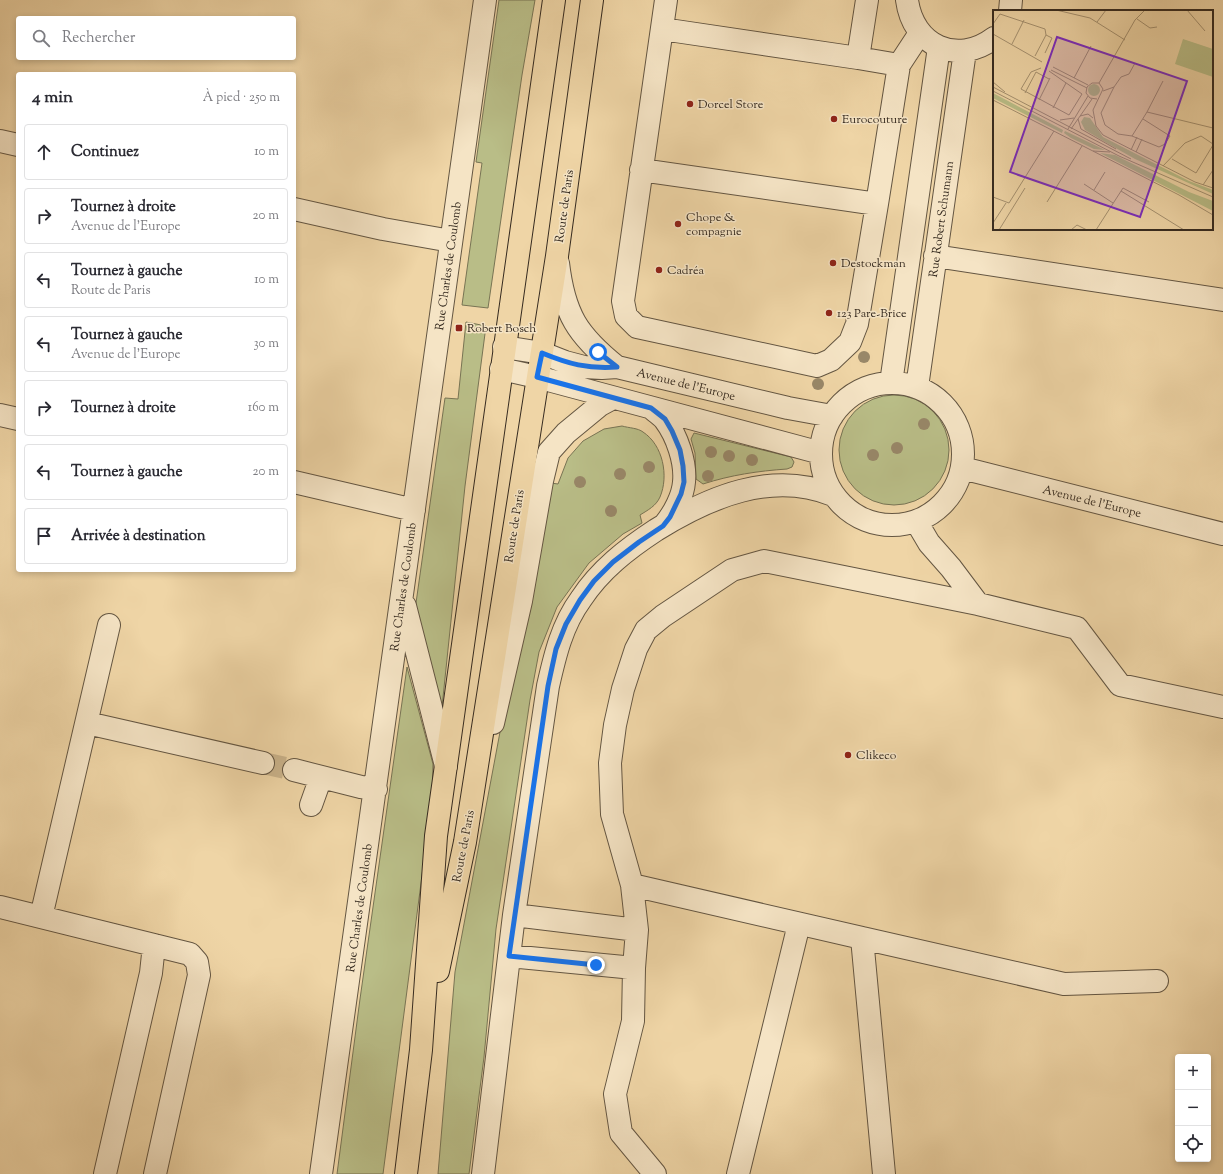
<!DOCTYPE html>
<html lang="fr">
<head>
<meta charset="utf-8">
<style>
	body { margin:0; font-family:"Sorts Mill Goudy",serif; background:#f7f7f7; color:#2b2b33 }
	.controls { position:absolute; right:12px; bottom:12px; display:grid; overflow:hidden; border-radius:4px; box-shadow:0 2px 6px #0003 }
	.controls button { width:36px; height:36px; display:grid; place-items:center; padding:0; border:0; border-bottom:1px solid #e1e1e2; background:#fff; color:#2b2b33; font:20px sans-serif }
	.stop { position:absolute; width:12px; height:12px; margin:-9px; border:3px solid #1a73e8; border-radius:50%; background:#fff }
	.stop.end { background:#1a73e8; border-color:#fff; box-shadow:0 1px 4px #0008 }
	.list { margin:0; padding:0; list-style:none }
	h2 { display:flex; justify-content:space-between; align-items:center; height:52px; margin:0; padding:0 16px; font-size:17px }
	h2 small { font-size:13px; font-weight:400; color:#7c7c81 }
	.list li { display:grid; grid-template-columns:26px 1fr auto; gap:12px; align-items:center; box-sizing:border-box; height:56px; margin:0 8px 8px; padding:0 8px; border:1px solid #e1e1e2; border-radius:4px }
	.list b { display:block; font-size:15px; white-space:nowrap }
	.list p { margin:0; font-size:13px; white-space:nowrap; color:#7c7c81 }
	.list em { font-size:13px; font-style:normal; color:#7c7c81 }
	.icon { flex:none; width:22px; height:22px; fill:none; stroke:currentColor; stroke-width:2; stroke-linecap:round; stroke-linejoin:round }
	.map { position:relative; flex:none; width:1223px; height:1174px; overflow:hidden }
	.search { position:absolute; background:#fff; box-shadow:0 2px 6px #0003; left:16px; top:16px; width:280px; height:44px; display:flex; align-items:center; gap:10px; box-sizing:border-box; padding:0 14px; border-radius:4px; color:#7c7c81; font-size:15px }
	.panel { position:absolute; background:#fff; box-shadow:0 2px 6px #0003; left:16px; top:72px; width:280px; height:500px; border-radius:4px }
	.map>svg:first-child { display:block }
</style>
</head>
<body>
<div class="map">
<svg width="1223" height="1174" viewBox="0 0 1223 1174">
	<rect width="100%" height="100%" fill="#efd5a6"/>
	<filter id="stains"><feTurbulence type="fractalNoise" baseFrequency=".005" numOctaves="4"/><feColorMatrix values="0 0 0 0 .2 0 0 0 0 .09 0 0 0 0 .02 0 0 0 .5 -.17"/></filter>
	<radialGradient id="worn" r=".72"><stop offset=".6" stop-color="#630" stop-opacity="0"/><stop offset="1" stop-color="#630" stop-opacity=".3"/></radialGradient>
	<path fill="#b9bd87" stroke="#787454" d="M 499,0 L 535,0 L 522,75 L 488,308 L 462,305 L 482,163 L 476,162 Z
		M 466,322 L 486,326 L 465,486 L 442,707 L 415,610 L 445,398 L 458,399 Z
		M839 450a55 55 0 1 1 110 0a55 55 0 1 1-110 0Z
		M 622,426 C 629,428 638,428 643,432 C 663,445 669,476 660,497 C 656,506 648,510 640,515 L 642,523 L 623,534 L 589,563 L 557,607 L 539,652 L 530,700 L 496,929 L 484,1057 L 469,1174 L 438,1174 L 455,972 L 509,684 L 551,483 L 558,484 L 568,458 L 583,441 L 604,429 Z
		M 694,433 L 791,457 L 794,462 L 792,467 L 787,469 C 758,471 731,475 703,484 L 696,479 L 695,453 L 691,439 Z
		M 407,667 L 433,764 L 432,799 L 383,1174 L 337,1174 L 360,999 Z"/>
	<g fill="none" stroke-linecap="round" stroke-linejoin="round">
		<path stroke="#cab38b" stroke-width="22" stroke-dasharray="22 11" stroke-linecap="butt" d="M 263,763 L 294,770"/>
		<defs>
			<path id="minor" d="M 666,0 L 623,301 L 626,316 L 637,327 L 817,366 L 831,360 L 850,342 L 857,324 L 877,204 L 899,65 L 920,33
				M 907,0 C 913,46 957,66 994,38
				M 1010,11 L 1011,0
				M 662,29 L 858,58 L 899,65
				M 858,58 L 867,0
				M 0,141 L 18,145
				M 641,170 L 877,204
				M 294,209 L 383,229 L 451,241
				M 935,256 L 1223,300
				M 558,263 C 564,314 577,335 617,367
				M 504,347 L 542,353 L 565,362 L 584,367 L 602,368 L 617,367 L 788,408 L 832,416
				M 501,369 L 537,377 L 821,453
				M821 454a71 71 0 1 1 142 0a71 71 0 1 1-142 0Z
				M 891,383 L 939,47
				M 917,387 L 965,51
				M 651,408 C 656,412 662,416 665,420 C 677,436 686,462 684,482 C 683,496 674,513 665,524
				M 0,415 L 18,419
				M 962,468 L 1223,534
				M 294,482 L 414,510
				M 916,521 L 929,543 L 951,568 L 978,604 L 1077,628 L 1120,685 L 1223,707
				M 405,606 L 446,766
				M 87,723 L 263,763
				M 493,723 L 521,601 L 542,481 L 549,452 L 566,433 L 600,405 L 613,398
				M 294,770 L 361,787 L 376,789
				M 311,805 L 321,777
				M 632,885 L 637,930 L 634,968 L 633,1021 L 615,1094 L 621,1133 L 655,1174
				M 0,907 L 190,954 L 197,962 L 199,975 L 155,1174
				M 514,915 L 637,930
				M 41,917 L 109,625
				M 862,938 L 1064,984 L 1157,981
				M 509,956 L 634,968
				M 105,1174 L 151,973 L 154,945
				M 321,1174 L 485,0
				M 483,1174 L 514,915 L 548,686 C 555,655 562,625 581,599 C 600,570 627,549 656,530 C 709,497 772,470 833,495
				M 738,1174 L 799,924
				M 884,1174 L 862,938 L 632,885 L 612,814 L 610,763 L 615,725 L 623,689 L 636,649 L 646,630 L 663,616 L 732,570 L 764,561 L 978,604"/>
			<path id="major" d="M 438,971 L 465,842 L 557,256 L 592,0
				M 406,1174 L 421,1050 L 436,836 L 554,0"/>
		</defs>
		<use href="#minor" stroke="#645642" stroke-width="24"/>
		<use href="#major" stroke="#362b20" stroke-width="24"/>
		<use href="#minor" stroke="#f5e4c5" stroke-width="22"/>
		<use href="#major" stroke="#efd5a6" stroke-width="22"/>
	</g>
	<g fill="#988768">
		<circle cx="864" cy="357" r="6"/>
		<circle cx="818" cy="384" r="6"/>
		<circle cx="924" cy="424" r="6"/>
		<circle cx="897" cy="448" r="6"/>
		<circle cx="711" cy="452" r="6"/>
		<circle cx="873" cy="455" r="6"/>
		<circle cx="729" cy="456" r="6"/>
		<circle cx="752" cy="460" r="6"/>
		<circle cx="649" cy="467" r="6"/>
		<circle cx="620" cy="474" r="6"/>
		<circle cx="708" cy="476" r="6"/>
		<circle cx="580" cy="482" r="6"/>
		<circle cx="611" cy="511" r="6"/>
	</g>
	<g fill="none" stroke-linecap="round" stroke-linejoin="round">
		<path stroke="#1a73e8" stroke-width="5" d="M 596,965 L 509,956 L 548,686 L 556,649 L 566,624 L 580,600 L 594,581 L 613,562 L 639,542 L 663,526 L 670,517 L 681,494 L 684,482 L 683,466 L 680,450 L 672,431 L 665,419 L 651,408 L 537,377 L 542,353 C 569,364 587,369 617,367 L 598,352"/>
	</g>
	<g fill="#8f2418" stroke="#f5e4c5" stroke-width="1.5">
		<circle cx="690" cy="104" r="4"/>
		<circle cx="834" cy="119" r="4"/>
		<circle cx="678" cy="224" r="4"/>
		<circle cx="833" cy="263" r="4"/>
		<circle cx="659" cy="270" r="4"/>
		<circle cx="829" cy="313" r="4"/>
		<rect x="455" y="324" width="8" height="8" rx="2"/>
		<circle cx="848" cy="755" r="4"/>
	</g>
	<g text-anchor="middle" stroke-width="3" stroke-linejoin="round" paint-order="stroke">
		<g font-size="12" fill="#362b20" stroke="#f5e4c5" text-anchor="start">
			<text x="698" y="108">Dorcel Store</text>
			<text x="842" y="123">Eurocouture</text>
			<text x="686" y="221">Chope &amp;<tspan x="686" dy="14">compagnie</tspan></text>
			<text x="841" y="267">Destockman</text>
			<text x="667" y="274">Cadréa</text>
			<text x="837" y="317">123 Pare-Brice</text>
			<text x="467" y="332">Robert Bosch</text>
			<text x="856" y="759">Clikeco</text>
		</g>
		<g font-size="12" fill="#362b20" stroke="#f5e4c5">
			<text transform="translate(564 206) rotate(-82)" y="4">Route de Paris</text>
			<text transform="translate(941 219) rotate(-82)" y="4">Rue Robert Schumann</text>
			<text transform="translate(448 266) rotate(-82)" y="4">Rue Charles de Coulomb</text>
			<text transform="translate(686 384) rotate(14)" y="4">Avenue de l'Europe</text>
			<text transform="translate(1092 501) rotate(14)" y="4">Avenue de l'Europe</text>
			<text transform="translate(514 526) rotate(-81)" y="4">Route de Paris</text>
			<text transform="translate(403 587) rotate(-82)" y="4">Rue Charles de Coulomb</text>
			<text transform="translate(463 846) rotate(-79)" y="4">Route de Paris</text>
			<text transform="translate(359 908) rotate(-82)" y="4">Rue Charles de Coulomb</text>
		</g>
	</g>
	<g transform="translate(993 10)">
		<rect width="220" height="220" fill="#efd5a6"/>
		<path d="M 190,29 L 220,39 L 220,67 L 182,54 ZM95 80a6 6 0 1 1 12 0a6 6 0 1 1-12 0ZM 0,83 L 70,120 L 69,123 L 0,88 ZM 91,107 L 97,108 L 110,127 L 196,171 L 220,180 L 220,184 L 142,149 L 112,132 L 92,120 L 88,112 ZM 72,121 L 89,129 L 112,140 L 101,139 L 78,128 L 71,123 ZM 107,143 L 122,145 L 196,182 L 220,191 L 220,201 Z" fill="#b9bd87"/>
		<path fill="none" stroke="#a59170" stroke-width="1" d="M 63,0 L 97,8 L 132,30M 194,0 L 212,21M 7,4 L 52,19 L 53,25 L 42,46M 144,9 L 157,18 L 164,17M 104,12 L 113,0M 0,14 L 7,4M 0,24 L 49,52M 19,34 L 31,10M 52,43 L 59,28 L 53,25M 60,57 L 95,75M 48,58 L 38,62 L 28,79 L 76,105 L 89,84 L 56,61M 58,60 L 94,78M 81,68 L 98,36M 0,72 L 12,82M 106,73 L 142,10 L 152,0M 0,77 L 138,149M 121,77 L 108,103 L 112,115 L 125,124 L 139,126 L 154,102 L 220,118M 0,81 L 126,146 L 220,187M 110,81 L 121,77 L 128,67 L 136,64 L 142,53M 32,83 L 43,62 L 56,69M 104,89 L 97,88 L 93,83 L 94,77 L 99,73 L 106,73 L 110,79 L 100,100 L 103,116 L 110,125 L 202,172 L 220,178M 0,90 L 186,185 L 220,205M 46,90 L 57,68M 60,98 L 73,73M 154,102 L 170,71M 87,106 L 95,104 L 100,108M 85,109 L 88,119 L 123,139M 67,110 L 81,108M 75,119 L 95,86M 78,119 L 99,89M 139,126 L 166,137 L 172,134 L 177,126 L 150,109M 138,140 L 144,127M 100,141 L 117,142M 143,142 L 149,129M 179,149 L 203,163 L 220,135M 170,156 L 192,133 L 208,126 L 220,134M 91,174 L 120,193M 210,175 L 220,160M 101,180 L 112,162M 128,181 L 191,220M 0,187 L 16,193 L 61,121M 54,192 L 89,136M 0,213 L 13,193M 6,220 L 32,178M 78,220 L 84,215 L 94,220M 103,220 L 130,178 L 156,192"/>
		<path fill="#7b2cbf" fill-opacity="0.15" stroke="#7b2cbf" stroke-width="2" d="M 64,27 L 194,71 L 147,207 L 17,162 Z"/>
		<rect width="220" height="220" fill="none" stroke="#362b20" stroke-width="2"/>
	</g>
	<rect width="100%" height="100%" filter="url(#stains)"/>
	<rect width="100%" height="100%" fill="url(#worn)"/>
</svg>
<div class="controls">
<button>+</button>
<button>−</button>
<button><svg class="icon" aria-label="locate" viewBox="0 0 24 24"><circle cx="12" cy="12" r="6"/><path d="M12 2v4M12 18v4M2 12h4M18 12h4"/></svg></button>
</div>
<div class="stop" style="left:598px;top:352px"></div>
<div class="stop end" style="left:596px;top:965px"></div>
<div class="search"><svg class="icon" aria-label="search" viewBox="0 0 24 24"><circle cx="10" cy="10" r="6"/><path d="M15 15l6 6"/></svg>Rechercher</div>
<section class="panel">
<h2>4 min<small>À pied · 250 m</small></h2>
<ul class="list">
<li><svg class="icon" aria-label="ahead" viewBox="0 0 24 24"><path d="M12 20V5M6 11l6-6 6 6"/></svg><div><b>Continuez</b></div><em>10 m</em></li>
<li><svg class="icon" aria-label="right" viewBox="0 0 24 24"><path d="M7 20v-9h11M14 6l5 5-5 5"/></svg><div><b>Tournez à droite</b><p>Avenue de l'Europe</p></div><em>20 m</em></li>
<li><svg class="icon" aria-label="left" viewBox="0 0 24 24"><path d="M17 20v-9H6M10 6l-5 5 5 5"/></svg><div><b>Tournez à gauche</b><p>Route de Paris</p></div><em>10 m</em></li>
<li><svg class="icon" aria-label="left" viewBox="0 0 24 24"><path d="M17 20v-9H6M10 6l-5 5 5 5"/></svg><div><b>Tournez à gauche</b><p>Avenue de l'Europe</p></div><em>30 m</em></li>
<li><svg class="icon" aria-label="right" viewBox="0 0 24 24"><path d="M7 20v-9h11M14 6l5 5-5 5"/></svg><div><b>Tournez à droite</b></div><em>160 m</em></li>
<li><svg class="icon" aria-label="left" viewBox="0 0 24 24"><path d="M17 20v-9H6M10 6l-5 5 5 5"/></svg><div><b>Tournez à gauche</b></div><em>20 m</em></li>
<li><svg class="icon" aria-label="arrive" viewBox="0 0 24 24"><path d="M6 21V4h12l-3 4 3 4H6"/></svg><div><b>Arrivée à destination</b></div></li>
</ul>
</section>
</div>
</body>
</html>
